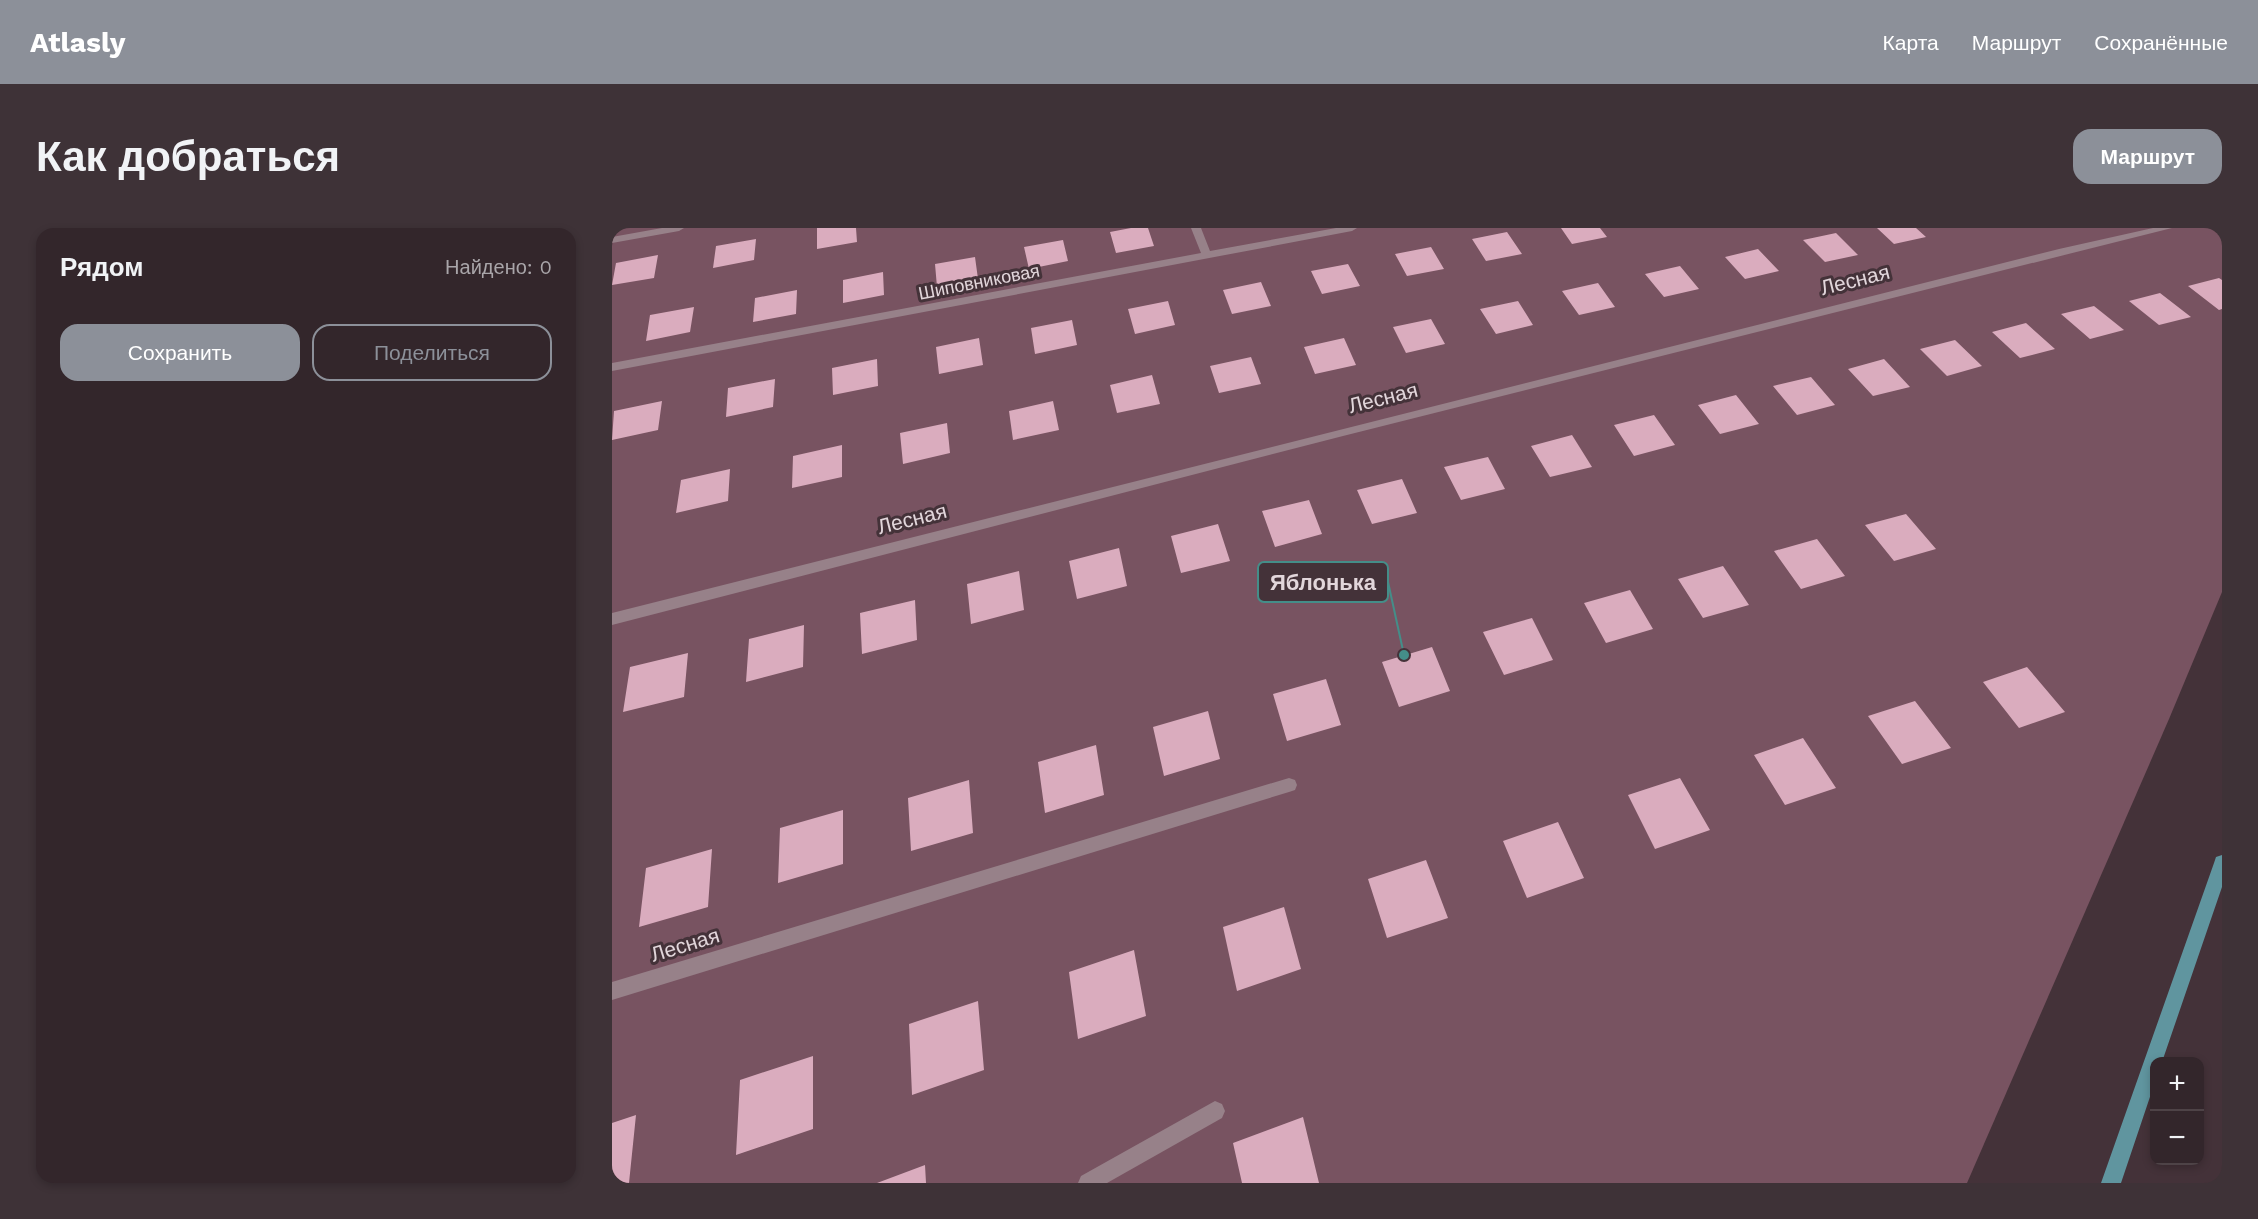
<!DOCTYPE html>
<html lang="ru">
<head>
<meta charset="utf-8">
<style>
	body { margin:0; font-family:"Work Sans",sans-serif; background:#3e3237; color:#f1f3f6 }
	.controls { position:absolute; right:18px; bottom:18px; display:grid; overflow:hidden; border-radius:12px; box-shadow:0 3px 9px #0003 }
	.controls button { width:54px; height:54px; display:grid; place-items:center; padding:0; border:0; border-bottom:2px solid #4e4347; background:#33262b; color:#f1f3f6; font:30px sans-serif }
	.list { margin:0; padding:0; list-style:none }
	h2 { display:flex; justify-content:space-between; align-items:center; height:78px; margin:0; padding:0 24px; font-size:26px }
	h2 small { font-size:20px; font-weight:400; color:#a9a5a9 }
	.actions { display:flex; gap:12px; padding:18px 24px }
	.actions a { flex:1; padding:14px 0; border:2px solid #8c9099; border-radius:18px; text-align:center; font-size:21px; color:#8c9099 }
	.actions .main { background:#8c9099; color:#fff }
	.map { position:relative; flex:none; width:1610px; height:955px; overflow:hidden; border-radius:18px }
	header { display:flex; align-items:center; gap:36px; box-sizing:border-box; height:84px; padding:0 30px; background:#8c9099; color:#fff }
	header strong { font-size:28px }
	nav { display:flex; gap:33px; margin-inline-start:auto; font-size:21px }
	.intro { display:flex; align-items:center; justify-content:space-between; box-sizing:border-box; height:144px; padding:0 36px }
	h1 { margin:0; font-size:42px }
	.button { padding:15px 27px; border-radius:18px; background:#8c9099; color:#fff; font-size:21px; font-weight:700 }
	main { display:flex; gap:36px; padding:0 36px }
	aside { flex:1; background:#33262b; border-radius:18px; box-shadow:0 3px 9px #0003 }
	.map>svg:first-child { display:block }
</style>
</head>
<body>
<header>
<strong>Atlasly</strong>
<nav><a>Карта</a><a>Маршрут</a><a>Сохранённые</a></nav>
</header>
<div class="intro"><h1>Как добраться</h1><a class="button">Маршрут</a></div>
<main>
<aside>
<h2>Рядом<small>Найдено: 0</small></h2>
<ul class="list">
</ul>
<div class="actions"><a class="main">Сохранить</a><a>Поделиться</a></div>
</aside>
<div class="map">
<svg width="1610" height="955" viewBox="0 0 1610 955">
	<rect width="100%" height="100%" fill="#443239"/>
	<path fill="#785361" d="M 0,0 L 1610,0 L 1610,364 L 1557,491 L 1355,955 L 0,955 Z"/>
	<path fill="#daacbe" d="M 205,0 L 244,0 L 245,14 L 205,21 Z
		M 519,0 L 536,0 L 542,18 L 504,25 L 498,4 Z
		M 949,0 L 988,0 L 995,9 L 960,16 Z
		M 1265,0 L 1304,0 L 1314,9 L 1282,16 Z
		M 895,4 L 910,26 L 874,33 L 860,11 Z
		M 1224,5 L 1246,27 L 1213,34 L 1191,12 Z
		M 144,11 L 142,32 L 101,40 L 104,18 Z
		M 451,12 L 456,33 L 417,41 L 412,19 Z
		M 819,19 L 832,41 L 795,48 L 783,26 Z
		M 1146,21 L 1167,43 L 1133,51 L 1113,29 Z
		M 46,27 L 42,50 L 0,57 L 4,35 Z
		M 363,29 L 366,51 L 325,59 L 323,36 Z
		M 736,36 L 748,58 L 710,66 L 699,43 Z
		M 1068,38 L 1087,61 L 1052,69 L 1033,46 Z
		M 271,44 L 272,67 L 231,75 L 231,52 Z
		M 1607,50 L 1610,52 L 1610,81 L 1607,82 L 1576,58 Z
		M 649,54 L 659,78 L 620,86 L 611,62 Z
		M 986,55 L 1003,79 L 967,87 L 950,63 Z
		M 185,62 L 184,86 L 141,94 L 143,70 Z
		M 1548,65 L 1579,89 L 1547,97 L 1517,73 Z
		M 556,73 L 563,97 L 523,106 L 516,81 Z
		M 906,73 L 921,97 L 884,106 L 868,81 Z
		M 1482,78 L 1512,102 L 1478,111 L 1449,86 Z
		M 82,79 L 78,104 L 34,113 L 38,87 Z
		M 819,91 L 833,116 L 794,125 L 781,99 Z
		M 460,92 L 465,117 L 423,126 L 419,100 Z
		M 1414,95 L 1443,121 L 1408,130 L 1380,104 Z
		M 367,110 L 371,137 L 327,146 L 324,119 Z
		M 732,110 L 744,137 L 703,146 L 692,119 Z
		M 1343,112 L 1370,138 L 1335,148 L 1308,121 Z
		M 639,129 L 649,156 L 607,165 L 598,138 Z
		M 265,131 L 266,158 L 221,167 L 220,140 Z
		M 1272,131 L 1298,159 L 1261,168 L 1236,141 Z
		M 540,147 L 548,176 L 505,185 L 498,157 Z
		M 1199,149 L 1223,177 L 1185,187 L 1161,158 Z
		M 163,151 L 161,179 L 114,189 L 116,160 Z
		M 1124,167 L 1147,196 L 1108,206 L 1086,177 Z
		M 50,173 L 46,202 L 0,212 L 2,183 Z
		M 441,173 L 447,202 L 401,212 L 397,183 Z
		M 1042,187 L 1063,217 L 1022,228 L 1002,197 Z
		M 335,195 L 338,225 L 291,236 L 288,205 Z
		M 960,207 L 980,239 L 938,249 L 919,218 Z
		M 230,217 L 230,249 L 180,260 L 181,228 Z
		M 876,229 L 893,261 L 849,272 L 832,239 Z
		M 118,241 L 116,273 L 64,285 L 69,252 Z
		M 790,251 L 805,285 L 760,296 L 745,262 Z
		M 697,272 L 710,306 L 663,319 L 650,283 Z
		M 1294,286 L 1324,321 L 1282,333 L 1253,297 Z
		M 606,296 L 618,333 L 569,345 L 559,308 Z
		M 1205,311 L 1233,348 L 1189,361 L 1162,323 Z
		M 507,320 L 515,358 L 465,371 L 457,333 Z
		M 1111,338 L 1137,377 L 1091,390 L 1066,351 Z
		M 407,343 L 412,382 L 359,396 L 355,356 Z
		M 1018,362 L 1041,401 L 994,415 L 972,375 Z
		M 303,372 L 305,412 L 250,426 L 248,385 Z
		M 920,390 L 941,432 L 892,447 L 871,404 Z
		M 192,397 L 191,439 L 134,454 L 137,411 Z
		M 820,419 L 838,463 L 787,479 L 770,434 Z
		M 76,425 L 72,469 L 11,484 L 18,439 Z
		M 1415,439 L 1453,484 L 1407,500 L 1371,454 Z
		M 714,451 L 729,497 L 675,513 L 661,466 Z
		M 1303,473 L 1339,520 L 1290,536 L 1256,488 Z
		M 596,483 L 608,531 L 552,548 L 541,499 Z
		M 1191,510 L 1224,560 L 1173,577 L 1142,527 Z
		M 484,517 L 492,567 L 433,585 L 426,534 Z
		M 1068,550 L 1098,602 L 1043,621 L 1016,567 Z
		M 357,552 L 361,605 L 299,623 L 296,570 Z
		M 231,582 L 231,636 L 166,655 L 168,600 Z
		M 946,594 L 972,650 L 915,670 L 891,613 Z
		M 100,621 L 96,679 L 27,699 L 34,640 Z
		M 814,632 L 836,690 L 775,710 L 756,651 Z
		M 672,679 L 689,741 L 625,763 L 611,699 Z
		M 522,722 L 534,788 L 466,811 L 457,744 Z
		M 366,773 L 372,842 L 300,867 L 297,796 Z
		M 201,828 L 201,901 L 124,927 L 128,852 Z
		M 24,887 L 17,955 L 0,955 L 0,895 Z
		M 691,889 L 707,955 L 630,955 L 621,915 Z
		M 313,937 L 314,955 L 265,955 Z"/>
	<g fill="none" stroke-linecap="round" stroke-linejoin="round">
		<path fill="#978189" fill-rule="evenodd" d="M 50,0 L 72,0 L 67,3 L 0,15 L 0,9 Z
			M 579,0 L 589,0 L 598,23 L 724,0 L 745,0 L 740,3 L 0,143 L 0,135 L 589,25 Z
			M 1541,0 L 1560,0 L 731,208 L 0,397 L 0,385 L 1447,21 Z
			M 677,550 L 683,552 L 685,557 L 683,562 L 677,564 L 0,772 L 0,754 Z
			M 603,873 L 610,876 L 613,883 L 610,890 L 495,955 L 466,955 L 469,948 Z"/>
		<path fill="#60959f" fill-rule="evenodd" d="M 1610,627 L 1610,659 L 1550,834 L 1542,834 L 1542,857 L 1509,955 L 1489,955 L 1602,635 L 1604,629 Z"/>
	</g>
	<g text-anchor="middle" stroke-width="6" stroke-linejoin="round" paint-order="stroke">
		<g font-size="18" fill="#e2d6db" stroke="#443239">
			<text transform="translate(367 54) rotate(-11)" y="6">Шиповниковая</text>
		</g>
		<g font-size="21" fill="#e2d6db" stroke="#443239">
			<text transform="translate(1243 52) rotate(-14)" y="7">Лесная</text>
			<text transform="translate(771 170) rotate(-14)" y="7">Лесная</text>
			<text transform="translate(300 291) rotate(-14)" y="7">Лесная</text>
			<text transform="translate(73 717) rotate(-17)" y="7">Лесная</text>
		</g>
	</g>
	<path fill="none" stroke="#448e89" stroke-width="2" d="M792 427L776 354"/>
	<circle fill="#448e89" stroke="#443239" stroke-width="2" cx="792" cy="427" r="6"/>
	<rect fill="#443239" stroke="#448e89" stroke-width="2" x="646" y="334" width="130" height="40" rx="6"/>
	<g font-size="22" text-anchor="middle" font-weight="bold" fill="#e2d6db">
		<text x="711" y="362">Яблонька</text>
	</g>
</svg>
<div class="controls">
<button>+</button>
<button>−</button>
</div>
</div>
</main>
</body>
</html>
